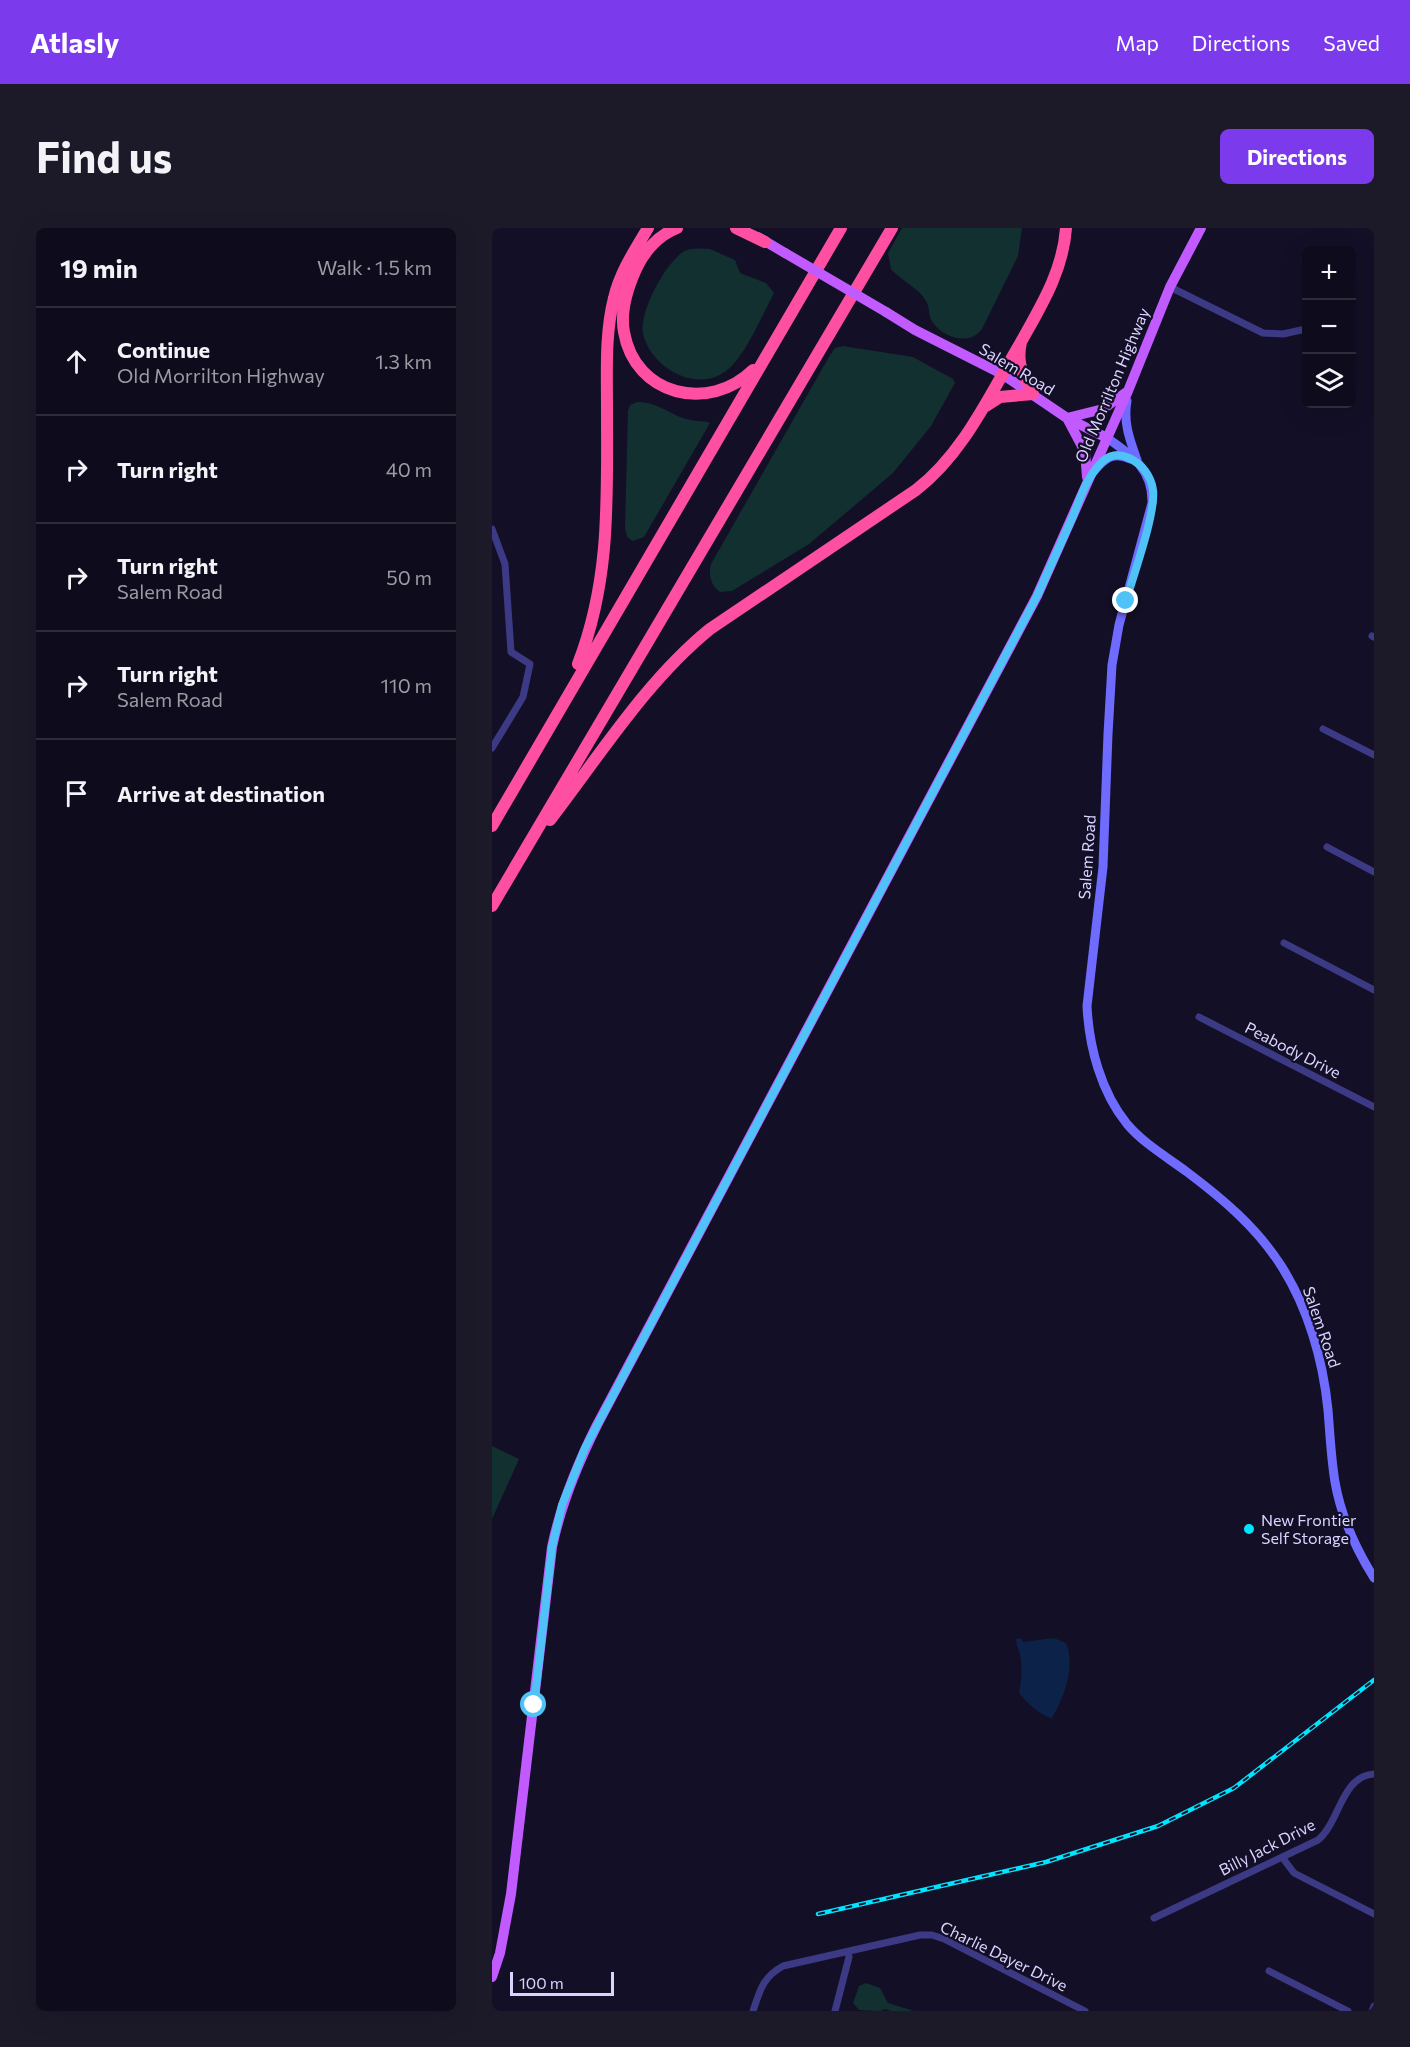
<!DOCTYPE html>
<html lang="en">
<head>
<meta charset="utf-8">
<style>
	body { margin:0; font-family:Commissioner,sans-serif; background:#1c1929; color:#f1f3f6 }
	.controls { position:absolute; right:18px; top:18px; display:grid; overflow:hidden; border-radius:9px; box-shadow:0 6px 24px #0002 }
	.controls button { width:54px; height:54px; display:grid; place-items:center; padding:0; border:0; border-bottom:2px solid #2e2b3b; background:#0e0b1c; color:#f1f3f6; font:30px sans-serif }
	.scale { position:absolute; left:18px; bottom:15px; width:104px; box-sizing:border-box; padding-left:6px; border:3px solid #d9d4ff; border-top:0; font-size:16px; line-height:21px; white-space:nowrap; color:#d9d4ff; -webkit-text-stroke:4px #130f26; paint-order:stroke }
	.stop { position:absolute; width:18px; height:18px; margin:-14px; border:4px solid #4fc3f7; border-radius:50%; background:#fff }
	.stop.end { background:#4fc3f7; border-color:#fff; box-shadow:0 2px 6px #0008 }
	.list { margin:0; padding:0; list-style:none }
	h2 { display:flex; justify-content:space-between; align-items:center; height:78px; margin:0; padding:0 24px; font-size:26px }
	h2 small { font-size:20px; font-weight:400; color:#9b9ba3 }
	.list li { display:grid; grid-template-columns:39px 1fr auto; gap:18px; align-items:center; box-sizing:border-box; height:108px; padding:0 24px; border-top:2px solid #2e2b3b }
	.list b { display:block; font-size:22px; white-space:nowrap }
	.list p { margin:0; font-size:20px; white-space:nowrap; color:#9b9ba3 }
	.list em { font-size:20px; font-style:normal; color:#9b9ba3 }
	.icon { flex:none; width:33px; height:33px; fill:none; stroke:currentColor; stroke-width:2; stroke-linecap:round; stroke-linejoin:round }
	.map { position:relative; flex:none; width:882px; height:1783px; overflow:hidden; border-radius:9px }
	header { display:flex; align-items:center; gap:36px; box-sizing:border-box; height:84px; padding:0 30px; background:#7c3aed; color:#fff }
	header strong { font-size:28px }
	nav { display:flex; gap:33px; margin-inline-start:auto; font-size:21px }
	.intro { display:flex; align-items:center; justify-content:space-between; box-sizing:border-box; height:144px; padding:0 36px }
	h1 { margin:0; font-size:42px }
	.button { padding:15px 27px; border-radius:9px; background:#7c3aed; color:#fff; font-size:21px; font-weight:700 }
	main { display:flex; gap:36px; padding:0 36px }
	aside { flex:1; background:#0e0b1c; border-radius:9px; box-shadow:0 6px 24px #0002 }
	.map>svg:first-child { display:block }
</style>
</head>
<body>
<header>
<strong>Atlasly</strong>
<nav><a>Map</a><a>Directions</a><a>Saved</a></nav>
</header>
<div class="intro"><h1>Find us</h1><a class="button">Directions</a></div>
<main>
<aside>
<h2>19 min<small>Walk · 1.5 km</small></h2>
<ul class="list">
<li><svg class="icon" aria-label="ahead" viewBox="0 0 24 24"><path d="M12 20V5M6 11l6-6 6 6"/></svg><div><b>Continue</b><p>Old Morrilton Highway</p></div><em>1.3 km</em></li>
<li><svg class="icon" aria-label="right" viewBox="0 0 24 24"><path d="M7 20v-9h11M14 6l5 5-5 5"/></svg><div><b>Turn right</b></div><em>40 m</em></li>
<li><svg class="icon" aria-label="right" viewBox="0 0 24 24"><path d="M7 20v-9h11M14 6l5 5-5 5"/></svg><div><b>Turn right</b><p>Salem Road</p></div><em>50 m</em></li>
<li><svg class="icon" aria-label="right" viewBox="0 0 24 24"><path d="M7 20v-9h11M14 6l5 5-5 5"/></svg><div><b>Turn right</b><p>Salem Road</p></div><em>110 m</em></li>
<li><svg class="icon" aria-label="arrive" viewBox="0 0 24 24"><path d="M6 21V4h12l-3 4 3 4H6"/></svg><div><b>Arrive at destination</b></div></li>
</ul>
</aside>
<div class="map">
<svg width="882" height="1783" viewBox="0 0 882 1783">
	<rect width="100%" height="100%" fill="#130f26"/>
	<path fill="#12302f" d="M 410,0 L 530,0 L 526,28 L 490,101 C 478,118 452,110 441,95 C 436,89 438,79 434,73 C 426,59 409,53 399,41 L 396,25 Z
		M 218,21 L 243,32 L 248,45 L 274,55 L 282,65 C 271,86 252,130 234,143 C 204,166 158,139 151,105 C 147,84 173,36 191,24 C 199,19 210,21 218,21 Z
		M 351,118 L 421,129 L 461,151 L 463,155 L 439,198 L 401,245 L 317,316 L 240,363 L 228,364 C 219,358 216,346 219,336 L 338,127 L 343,120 Z
		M 145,174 C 166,173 180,189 199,192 C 206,194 211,192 218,195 L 152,309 L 141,313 L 135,309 L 133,300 L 136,183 L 138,177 Z
		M 0,1218 L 27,1231 L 0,1291 Z
		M 374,1755 L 388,1760 L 396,1775 L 422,1783 L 399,1783 L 393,1781 L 388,1783 L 367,1782 L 361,1775 L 367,1758 Z"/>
	<path fill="#0c2248" d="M 528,1410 L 532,1414 L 562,1410 L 574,1415 C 584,1439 572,1469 560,1490 C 550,1489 533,1473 527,1465 C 530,1452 531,1432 526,1420 C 525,1417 524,1414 524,1411 Z"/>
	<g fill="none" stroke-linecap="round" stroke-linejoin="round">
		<path stroke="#3d3a85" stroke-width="7" d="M 678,59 L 771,105 L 791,106 L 814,101
			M 0,301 L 13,336 L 19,424 L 38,436 L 31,469 L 0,520
			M 880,408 L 882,409
			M 831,501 L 882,527
			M 835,619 L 882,644
			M 792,715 L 882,762
			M 707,789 L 882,879
			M 790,1629 L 802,1645 L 882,1686
			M 662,1690 L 826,1612 C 848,1594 849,1548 882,1546
			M 777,1743 L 856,1783
			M 261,1783 C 268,1762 271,1749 291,1738 L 428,1707 L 440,1707 L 452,1711 L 593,1783
			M 343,1783 L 357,1729 L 356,1724
			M 880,1783 L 882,1778"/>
		<path stroke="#6f6bff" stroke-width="9" d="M 635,173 C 631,195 638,212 645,232
			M 615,210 C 640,227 661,242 660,275 L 627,397 L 620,437 L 616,506 L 611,639 L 595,778 C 597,819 609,864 635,896 C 652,916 675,929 695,944 C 731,971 764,999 788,1036 C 816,1079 831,1132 836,1182 C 838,1206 839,1230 843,1254 C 849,1289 864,1321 882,1350
			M 602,243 C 613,230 622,223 638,231"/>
		<path stroke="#c25bff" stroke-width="10" d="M 266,9 L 293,25
			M 394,84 L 423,102 L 510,146 L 575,190 L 615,210
			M 595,249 L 593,224 L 575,190 L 611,181 L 636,163
			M 0,1749 L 8,1725 L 19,1666 L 60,1319 C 69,1276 85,1237 105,1197 L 545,368 L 636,163 L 678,59 L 709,0"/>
		<path stroke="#ff4fa3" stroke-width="12" d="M 185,0 C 167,7 152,23 144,41 C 135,61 128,83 132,104 C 143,168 217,185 261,142
			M 244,0 L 273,14
			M 494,178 L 508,169 L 541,166 C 531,148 524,135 529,114 C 549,78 571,43 574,0
			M 86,436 C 119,351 115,269 115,179 C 115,143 113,105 122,70 C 128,44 143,22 156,0
			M 58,592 C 108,527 155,452 218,401 L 424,262 C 472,225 498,166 529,114
			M 0,598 L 349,0
			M 0,678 L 400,0"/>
		<defs>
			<path id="rail" d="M 326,1686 L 554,1634 L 666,1598 L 742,1560 L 882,1452"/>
		</defs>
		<use href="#rail" stroke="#00e5ff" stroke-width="4.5"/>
		<use href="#rail" stroke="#130f26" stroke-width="2" stroke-dasharray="7" stroke-linecap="butt"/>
		<path stroke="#c25bff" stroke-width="10" d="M 293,25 L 394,84"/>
	</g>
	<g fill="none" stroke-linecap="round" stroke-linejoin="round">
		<path stroke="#4fc3f7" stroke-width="8" d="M 42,1477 L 60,1319 L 70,1277 L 93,1220 L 545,368 C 557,341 569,315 581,288 C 589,268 595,248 611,233 C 619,226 628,226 637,230 C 650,236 659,248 661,262 C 664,285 641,348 634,373"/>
	</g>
	<circle fill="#00e5ff" stroke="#130f26" stroke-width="2" cx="757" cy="1301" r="6"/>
	<g text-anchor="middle" stroke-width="4.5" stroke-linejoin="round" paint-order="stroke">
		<g font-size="16" fill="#d9d4ff" stroke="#130f26">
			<text transform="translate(525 141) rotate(31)" y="6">Salem Road</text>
			<text transform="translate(620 157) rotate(-67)" y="6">Old Morrilton Highway</text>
			<text transform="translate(595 629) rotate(-86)" y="6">Salem Road</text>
			<text transform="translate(801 822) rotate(27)" y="6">Peabody Drive</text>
			<text transform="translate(830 1099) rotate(71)" y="6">Salem Road</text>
			<text transform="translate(775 1619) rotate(-27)" y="6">Billy Jack Drive</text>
			<text transform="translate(512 1728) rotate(26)" y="6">Charlie Dayer Drive</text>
		</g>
		<g font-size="16" fill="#d9d4ff" stroke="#130f26" text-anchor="start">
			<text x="769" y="1298">New Frontier<tspan x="769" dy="18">Self Storage</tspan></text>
		</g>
	</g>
</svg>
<div class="controls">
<button>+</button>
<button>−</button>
<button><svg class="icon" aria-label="layers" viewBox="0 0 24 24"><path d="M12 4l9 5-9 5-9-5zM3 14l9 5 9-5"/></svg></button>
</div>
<div class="scale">100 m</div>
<div class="stop" style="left:42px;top:1477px"></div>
<div class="stop end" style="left:634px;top:373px"></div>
</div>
</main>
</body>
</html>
